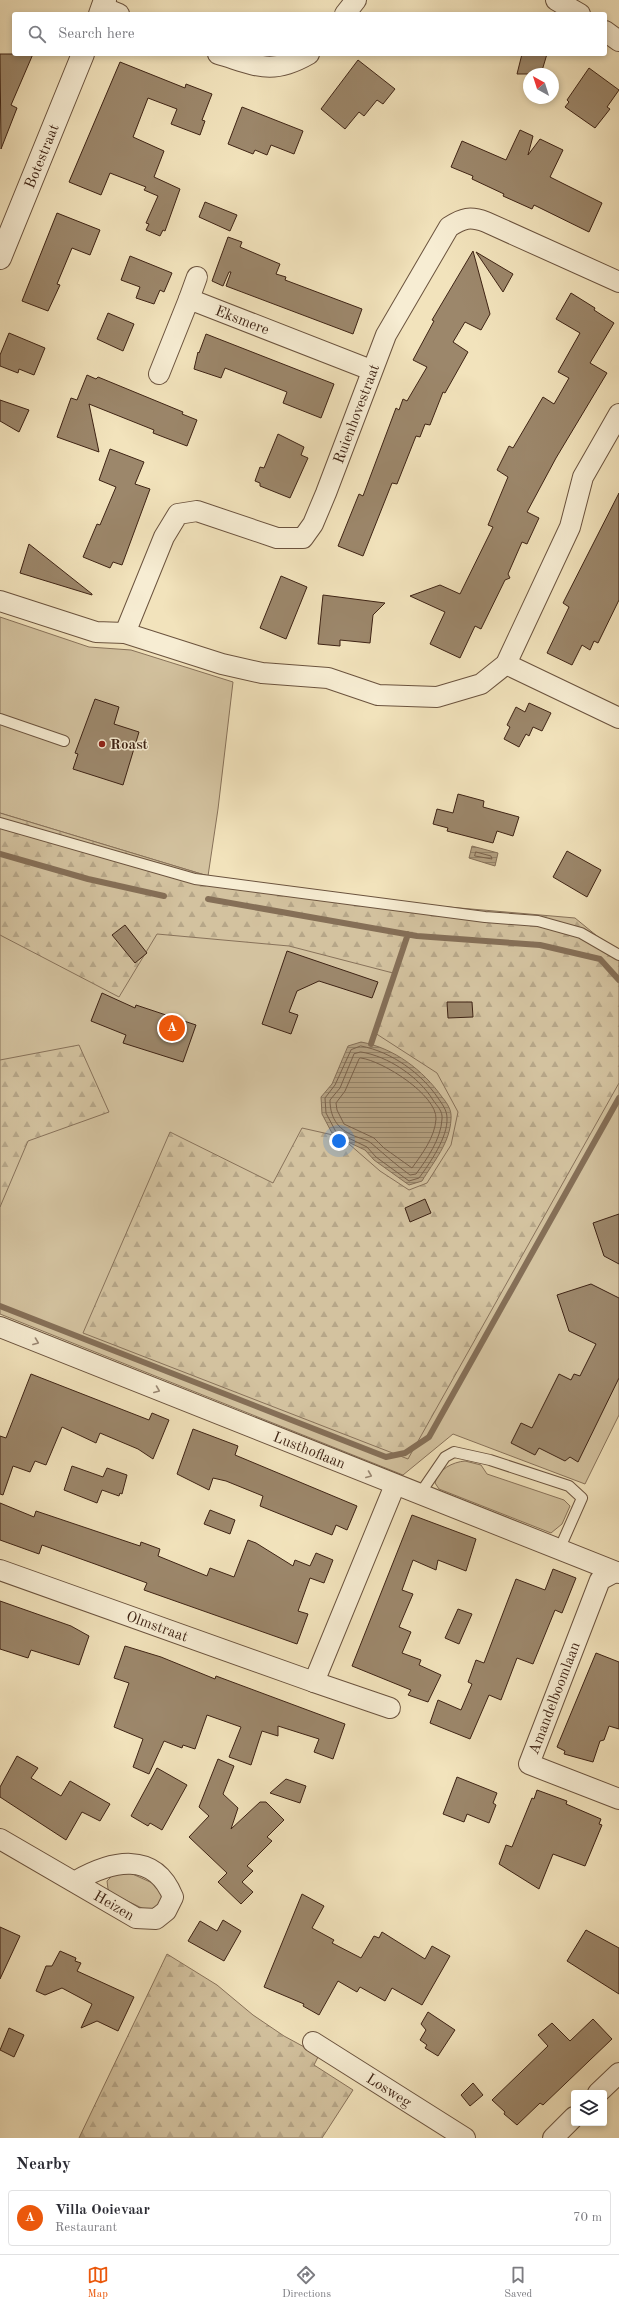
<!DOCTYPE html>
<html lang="en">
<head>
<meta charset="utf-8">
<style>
	body { margin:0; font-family:"Old Standard TT",serif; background:#f2f2f3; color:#2b2b33 }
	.controls { position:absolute; right:12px; bottom:12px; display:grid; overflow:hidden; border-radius:4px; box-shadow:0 2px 6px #0003 }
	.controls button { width:36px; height:36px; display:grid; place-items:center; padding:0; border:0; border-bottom:1px solid #e1e1e2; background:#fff; color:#2b2b33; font:20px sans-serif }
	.compass { position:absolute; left:523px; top:68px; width:36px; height:36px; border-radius:50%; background:#fff; box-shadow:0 2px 6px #0003; rotate:321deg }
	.you { position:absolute; left:339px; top:1141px; width:14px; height:14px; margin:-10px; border:3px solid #fff; border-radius:50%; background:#1a73e8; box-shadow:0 0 0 6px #1a73e833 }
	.badge { display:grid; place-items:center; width:26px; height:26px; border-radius:50%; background:#ea580c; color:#fff; font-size:13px; font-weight:700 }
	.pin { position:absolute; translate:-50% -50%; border:2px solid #fff; box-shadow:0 1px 4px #0006 }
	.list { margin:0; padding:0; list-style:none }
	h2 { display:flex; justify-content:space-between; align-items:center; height:52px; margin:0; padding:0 16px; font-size:17px }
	h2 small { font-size:13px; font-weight:400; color:#7c7c81 }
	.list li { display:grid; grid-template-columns:26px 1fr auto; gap:12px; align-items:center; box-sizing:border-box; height:56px; margin:0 8px 8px; padding:0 8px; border:1px solid #e1e1e2; border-radius:4px }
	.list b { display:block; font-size:15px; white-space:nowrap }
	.list p { margin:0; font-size:13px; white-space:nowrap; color:#7c7c81 }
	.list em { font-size:13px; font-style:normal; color:#7c7c81 }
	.icon { flex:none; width:22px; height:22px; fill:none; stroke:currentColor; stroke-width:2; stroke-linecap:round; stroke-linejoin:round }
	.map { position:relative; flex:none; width:619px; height:2138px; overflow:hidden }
	.search { position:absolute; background:#fff; box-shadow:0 2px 6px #0003; left:12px; right:12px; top:12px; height:44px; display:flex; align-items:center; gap:10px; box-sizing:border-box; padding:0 14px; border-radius:4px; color:#7c7c81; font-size:15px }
	.sheet { height:116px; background:#fff }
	nav { display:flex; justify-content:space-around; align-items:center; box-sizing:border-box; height:56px; border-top:1px solid #e1e1e2; background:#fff; font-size:11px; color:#7c7c81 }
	nav a { display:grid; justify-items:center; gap:2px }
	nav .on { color:#ea580c }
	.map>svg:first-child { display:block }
</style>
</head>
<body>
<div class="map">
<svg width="619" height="2138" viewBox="0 0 619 2138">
	<defs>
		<pattern id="forest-firs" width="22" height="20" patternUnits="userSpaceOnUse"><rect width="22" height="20" fill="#d3c29f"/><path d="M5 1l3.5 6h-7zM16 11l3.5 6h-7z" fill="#b6a688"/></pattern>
		<pattern id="water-rules" width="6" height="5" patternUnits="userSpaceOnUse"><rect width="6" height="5" fill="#b5a283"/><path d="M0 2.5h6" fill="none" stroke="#95846a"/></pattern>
	</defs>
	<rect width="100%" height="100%" fill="#f2e3bc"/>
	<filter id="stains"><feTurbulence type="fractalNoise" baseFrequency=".005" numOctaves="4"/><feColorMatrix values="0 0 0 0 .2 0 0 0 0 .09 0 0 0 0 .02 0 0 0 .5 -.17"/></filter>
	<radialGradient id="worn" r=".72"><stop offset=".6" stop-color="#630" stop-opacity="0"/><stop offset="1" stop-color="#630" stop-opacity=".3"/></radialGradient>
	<path fill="#d3c29f" stroke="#88725a" d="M 0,617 L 89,647 L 131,650 L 233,682 L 218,809 L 208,876 L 0,813 Z
		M 0,816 L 209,879 L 619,953 L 619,1415 L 585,1484 L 453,1434 L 403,1475 L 0,1314 Z
		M 465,1461 L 481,1465 L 487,1474 L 564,1500 L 570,1506 L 562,1524 L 551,1533 L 439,1489 L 435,1483 C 438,1469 453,1462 465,1461 Z
		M 128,1872 L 159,1886 L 163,1901 L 158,1907 L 148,1911 L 113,1894 L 108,1889 L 107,1881 L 113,1875 Z"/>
	<path fill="url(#forest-firs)" stroke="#88725a" d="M 0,813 L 208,876 L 425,905 L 575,918 L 619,954 L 619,1083 L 408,1459 L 83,1333 L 170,1132 L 273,1183 L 302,1128 L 333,1135 L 349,1144 L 380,1171 L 409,1190 L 427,1183 L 451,1145 L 458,1112 L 437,1073 L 375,1033 L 393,973 L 289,946 L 157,934 L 119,997 L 0,935 Z
		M 79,1045 L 109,1112 L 28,1141 L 0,1207 L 0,1060 Z
		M 167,1954 L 217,1985 L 253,2015 L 284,2036 L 319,2055 L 314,2065 L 353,2090 L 322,2138 L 79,2138 Z"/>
	<path fill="url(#water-rules)" stroke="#856f57" d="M 472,846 L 498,853 L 495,866 L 469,858 Z
		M 361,1042 C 394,1048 423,1070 442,1097 C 447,1103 452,1110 451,1119 C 450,1143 434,1161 422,1181 L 409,1185 L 374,1160 L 365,1150 L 333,1135 L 322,1114 L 321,1097 L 332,1084 L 348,1046 Z"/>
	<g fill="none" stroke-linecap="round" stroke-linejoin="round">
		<path stroke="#7a624c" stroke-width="1" d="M 476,852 L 491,856 L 492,859 L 475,856 Z
			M 361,1046 C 392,1052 421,1073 438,1098 C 442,1104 447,1110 447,1118 C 448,1137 430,1163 419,1178 L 409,1181 L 376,1157 L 367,1147 L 336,1132 L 326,1113 L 325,1098 L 335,1085 L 351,1050 Z
			M 361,1052 C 388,1056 419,1077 433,1100 C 437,1106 443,1111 442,1119 C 441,1139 427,1159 416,1174 L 410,1175 C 396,1165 384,1154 371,1143 C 368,1140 362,1139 357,1137 C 340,1131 330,1120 330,1100 L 340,1088 L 354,1054 Z
			M 361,1058 C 383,1061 437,1095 436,1119 C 435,1137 422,1154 412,1168 L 384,1148 L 374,1138 L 344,1124 L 337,1110 L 336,1103 L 345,1091 L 359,1059 Z"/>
		<path stroke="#856f57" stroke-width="6" d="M 0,854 L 88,879 L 164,896
			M 208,899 L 417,936 L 540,945 L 600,959 L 619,980
			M 371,1044 L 408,934
			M 0,1306 L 386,1457 L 405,1453 L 429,1437 L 619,1098"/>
	</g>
	<path fill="#9c876b" stroke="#3e2314" d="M 0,54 L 33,54 L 11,105 L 17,108 L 1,149 Z
		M 522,54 L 547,54 L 541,74 L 517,74 Z
		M 358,60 L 395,89 L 383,104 L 377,100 L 364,116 L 359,112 L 345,129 L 321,109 Z
		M 120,62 L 185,88 L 186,84 L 212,94 L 202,120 L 205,121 L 200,135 L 171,124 L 177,109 L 148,98 L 133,137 L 164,151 L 154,177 L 180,189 L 165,231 L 163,230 L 160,236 L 146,230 L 149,224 L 146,223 L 158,196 L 144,190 L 146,187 L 110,173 L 101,195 L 69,182 Z
		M 589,68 L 619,90 L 607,107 L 610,109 L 595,128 L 565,107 L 569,102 L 567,100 Z
		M 242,107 L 303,131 L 294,154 L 271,145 L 267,155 L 255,150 L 253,154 L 228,144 Z
		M 520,130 L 533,136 L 528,155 L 540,139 L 563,150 L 550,177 L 602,203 L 589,232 L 534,205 L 532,209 L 503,196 L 504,194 L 472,179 L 473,176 L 451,167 L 462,141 L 506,160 Z
		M 205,202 L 237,215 L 230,231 L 199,217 Z
		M 57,213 L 100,230 L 90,255 L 72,248 L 57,284 L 60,285 L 48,311 L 22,301 Z
		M 228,237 L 242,242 L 240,247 L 280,264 L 276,274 L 286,277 L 285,280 L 362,309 L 353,334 L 226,286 L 231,272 L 229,272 L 223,286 L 212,281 Z
		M 473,251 L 490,314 L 481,330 L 465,322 L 453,342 L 468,352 L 445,393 L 443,392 L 430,425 L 425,424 L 420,437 L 416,436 L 397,484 L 392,483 L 363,556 L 338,546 L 359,494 L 363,496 L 396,408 L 399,410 L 403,399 L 407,401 L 427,367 L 413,360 L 434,321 L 432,320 Z
		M 476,252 L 513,274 L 503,292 Z
		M 130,256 L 172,273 L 164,292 L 160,290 L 154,304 L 136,298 L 140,287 L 121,280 Z
		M 571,293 L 595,308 L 594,310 L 614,323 L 590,363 L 607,373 L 556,458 L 527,512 L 539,518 L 527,544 L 522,542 L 508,574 L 510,578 L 505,580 L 481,629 L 475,626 L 460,658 L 430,644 L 445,612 L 410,596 L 440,585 L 460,594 L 493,527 L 488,525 L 508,477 L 497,470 L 509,446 L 513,448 L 543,397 L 554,404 L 569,378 L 558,372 L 580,333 L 556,319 Z
		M 108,313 L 134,324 L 123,351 L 97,339 Z
		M 9,333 L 45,348 L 34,375 L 19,369 L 18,373 L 0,366 L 0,355 Z
		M 206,334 L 334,384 L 321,418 L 283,403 L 287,392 L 225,368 L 221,378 L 194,369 L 198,352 L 199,353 Z
		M 87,375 L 96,379 L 98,377 L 183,412 L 182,414 L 197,420 L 187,446 L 153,433 L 154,430 L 89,404 L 99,452 L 57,437 L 71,398 L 77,400 Z
		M 0,400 L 29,410 L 19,432 L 0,421 Z
		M 278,434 L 304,447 L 301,455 L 308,458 L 290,498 L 260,486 L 260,483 L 255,481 L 260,467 L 264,468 Z
		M 110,449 L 144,462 L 135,484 L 150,489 L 122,565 L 113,562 L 110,568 L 83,557 L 97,524 L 100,525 L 116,487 L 99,480 Z
		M 619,493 L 619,600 L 598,643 L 594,641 L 590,650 L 582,645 L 572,665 L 547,653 L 569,607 L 563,603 Z
		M 29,544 L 92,594 L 92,595 L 20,573 Z
		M 281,576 L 307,587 L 286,639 L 260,628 Z
		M 323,595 L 385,603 L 373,615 L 370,643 L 340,640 L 340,646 L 318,644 Z
		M 95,699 L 119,707 L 114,724 L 139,732 L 123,785 L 73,769 L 78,754 L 75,753 Z
		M 529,703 L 551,713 L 542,731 L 533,727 L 529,736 L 526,734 L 519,747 L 504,739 L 510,727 L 507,725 L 516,707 L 525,712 Z
		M 458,794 L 484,801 L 483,807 L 519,817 L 513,836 L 497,831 L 493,843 L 447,831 L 448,828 L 433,824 L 437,809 L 453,813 Z
		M 567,851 L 601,870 L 587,897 L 553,877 Z
		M 125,925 L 147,953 L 135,963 L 112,935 Z
		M 287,951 L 378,982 L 372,998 L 319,981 L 297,991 L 289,1012 L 298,1015 L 291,1034 L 262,1024 Z
		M 102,993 L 135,1008 L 136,1005 L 196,1025 L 183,1062 L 123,1043 L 126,1035 L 91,1021 Z
		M 447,1002 L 472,1002 L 473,1017 L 448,1018 Z
		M 425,1199 L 431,1213 L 410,1222 L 405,1208 Z
		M 619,1214 L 619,1264 L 604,1256 L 593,1223 Z
		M 591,1284 L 619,1298 L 619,1378 L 578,1462 L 570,1457 L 565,1461 L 539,1448 L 535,1455 L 511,1443 L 521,1423 L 532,1428 L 559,1374 L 571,1380 L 574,1374 L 580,1376 L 596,1344 L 569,1331 L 557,1295 Z
		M 31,1374 L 149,1420 L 152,1413 L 169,1420 L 153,1459 L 138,1449 L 100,1433 L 96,1443 L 62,1427 L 46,1465 L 35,1461 L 30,1472 L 13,1466 L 3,1495 L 0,1494 L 0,1436 L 6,1438 Z
		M 193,1429 L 238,1446 L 235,1455 L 357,1506 L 347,1530 L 336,1525 L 332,1535 L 260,1506 L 263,1496 L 226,1481 L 213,1478 L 209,1490 L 177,1474 Z
		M 72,1466 L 103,1477 L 107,1468 L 127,1475 L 122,1494 L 120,1493 L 119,1496 L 102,1490 L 97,1503 L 64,1490 Z
		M 0,1503 L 34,1517 L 36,1511 L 140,1546 L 141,1542 L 160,1549 L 158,1556 L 207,1576 L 210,1568 L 234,1577 L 248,1540 L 256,1543 L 293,1566 L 295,1560 L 310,1566 L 316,1553 L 333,1560 L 324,1583 L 310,1578 L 298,1611 L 308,1614 L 297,1644 L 144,1590 L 147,1583 L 95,1564 L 42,1545 L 39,1554 L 0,1540 Z
		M 210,1510 L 235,1520 L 230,1534 L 204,1524 Z
		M 412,1515 L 476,1539 L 466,1571 L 438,1560 L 436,1570 L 413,1560 L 402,1590 L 413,1594 L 399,1627 L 411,1632 L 402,1653 L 421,1660 L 419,1665 L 441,1675 L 428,1702 L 408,1695 L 411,1690 L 352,1666 Z
		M 553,1569 L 576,1578 L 562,1613 L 555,1610 L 533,1664 L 517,1658 L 501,1700 L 489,1695 L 470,1739 L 430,1723 L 438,1700 L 461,1710 L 472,1684 L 468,1682 L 476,1660 L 484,1663 L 516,1579 L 545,1590 Z
		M 0,1601 L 71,1626 L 89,1636 L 79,1665 L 31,1650 L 28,1658 L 0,1649 Z
		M 458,1609 L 472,1614 L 459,1644 L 445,1638 Z
		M 125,1646 L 161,1657 L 215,1679 L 216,1676 L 345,1724 L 333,1759 L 314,1752 L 319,1739 L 278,1726 L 278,1736 L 262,1731 L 251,1765 L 229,1757 L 241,1727 L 207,1715 L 195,1749 L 183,1745 L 182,1748 L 164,1741 L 149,1774 L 133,1767 L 143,1739 L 114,1727 L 129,1683 L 114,1678 Z
		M 596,1653 L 619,1662 L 619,1729 L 609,1726 L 604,1740 L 600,1741 L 593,1762 L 564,1754 L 565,1751 L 557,1747 Z
		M 17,1756 L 38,1768 L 31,1778 L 61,1796 L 70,1781 L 110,1804 L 100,1821 L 82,1812 L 66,1840 L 0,1797 L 0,1787 Z
		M 218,1759 L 234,1766 L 223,1794 L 238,1808 L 231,1829 L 260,1802 L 266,1802 L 284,1820 L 267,1837 L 272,1841 L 247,1866 L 253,1871 L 242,1882 L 253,1892 L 241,1904 L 218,1882 L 227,1873 L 189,1837 L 209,1816 L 199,1807 Z
		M 157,1768 L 187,1785 L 162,1830 L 150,1823 L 148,1826 L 131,1816 Z
		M 457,1777 L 497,1793 L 493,1803 L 496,1805 L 489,1823 L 467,1814 L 464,1822 L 443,1814 Z
		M 286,1779 L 306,1786 L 300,1803 L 270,1793 Z
		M 537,1790 L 567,1801 L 566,1804 L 601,1819 L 599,1824 L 602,1825 L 585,1866 L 553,1854 L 539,1889 L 499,1864 L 506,1845 L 512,1847 L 532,1798 L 534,1799 Z
		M 302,1894 L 324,1906 L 312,1928 L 334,1940 L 332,1943 L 361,1958 L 374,1936 L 379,1938 L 382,1932 L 425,1959 L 432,1946 L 450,1956 L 422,2005 L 392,1988 L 385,2001 L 360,1987 L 357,1992 L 338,1981 L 319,2015 L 303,2006 L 304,2004 L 264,1987 Z
		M 223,1920 L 241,1931 L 224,1961 L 188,1941 L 200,1921 L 217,1931 Z
		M 0,1927 L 20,1936 L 0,1979 Z
		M 586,1930 L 619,1948 L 619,1994 L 567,1961 Z
		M 60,1951 L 76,1958 L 75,1961 L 81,1963 L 77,1971 L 134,1997 L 118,2031 L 97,2021 L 81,2028 L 92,2004 L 62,1988 L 45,1995 L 36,1991 L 46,1966 L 52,1966 Z
		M 428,2012 L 455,2030 L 438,2056 L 425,2048 L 427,2045 L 420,2040 L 426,2030 L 421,2024 Z
		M 593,2019 L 612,2039 L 543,2105 L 540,2103 L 517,2125 L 504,2114 L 505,2112 L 492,2100 L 548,2046 L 538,2035 L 552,2023 L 570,2041 Z
		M 9,2028 L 24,2035 L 14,2057 L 0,2050 Z
		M 473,2083 L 483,2095 L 470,2106 L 461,2095 Z"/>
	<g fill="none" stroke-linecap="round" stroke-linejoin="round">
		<defs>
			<path id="service" d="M 0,719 L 64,741
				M 0,823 L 195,879 L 485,917 L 538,921 L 581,933 L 619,955
				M 419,1495 L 445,1457 L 454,1452 L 490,1460 L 569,1486 L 582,1498 L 559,1550"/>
			<g id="minor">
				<path d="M 556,0 L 580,14"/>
				<path d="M 102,7 L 119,14"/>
				<path d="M 345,14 L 356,0"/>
				<path d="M 605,31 L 619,41"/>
				<path d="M 218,54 C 256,65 271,76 309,54"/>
				<path d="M 189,299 L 197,277"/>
				<path id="s1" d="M 159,374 L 189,299 L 371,370"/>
				<path d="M 0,601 L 96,632 L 125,633 L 222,664 L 262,673 L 328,678 L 378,695 L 437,697 L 481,684 L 506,664 L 570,527 L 583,477 L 619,414"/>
				<path id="s2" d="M 125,633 L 164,537 L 178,514 L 197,511 L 277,538 L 303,538 L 313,524 L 326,493 L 386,335 L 449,227 C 463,218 470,216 486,222 L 619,282"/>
				<path d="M 506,664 L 619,718"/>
				<path id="s3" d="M 0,1327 L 619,1573"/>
				<path id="s4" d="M 0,1570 L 314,1682 L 395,1485"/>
				<path d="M 615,1572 L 600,1580 L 529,1764 L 619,1799"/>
				<path d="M 314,1682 L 390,1708"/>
				<path id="s5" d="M 0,1839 L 136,1918 L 156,1919 L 166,1911 L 173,1897 C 154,1850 111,1861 76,1881"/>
				<path id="s6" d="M 313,2042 L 465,2138"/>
				<path d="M 598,2093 L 619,2073"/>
				<path d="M 553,2138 L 574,2117"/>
			</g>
			<g id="tertiary">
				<path d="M 100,14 L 105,0"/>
				<path id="s7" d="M 0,258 L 83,54"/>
			</g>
		</defs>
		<use href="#service" stroke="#6b533e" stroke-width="12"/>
		<use href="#minor" stroke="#6b533e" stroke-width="22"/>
		<use href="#tertiary" stroke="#6b533e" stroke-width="24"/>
		<use href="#service" stroke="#f7edd3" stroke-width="10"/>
		<use href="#minor" stroke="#f7edd3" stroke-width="20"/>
		<use href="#tertiary" stroke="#f7edd3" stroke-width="22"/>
	</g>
	<defs><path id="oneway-chevron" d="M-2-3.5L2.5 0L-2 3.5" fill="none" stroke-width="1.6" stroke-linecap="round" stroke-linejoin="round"/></defs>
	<g stroke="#9a8874">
		<use href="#oneway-chevron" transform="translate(36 1342) rotate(21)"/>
		<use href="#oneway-chevron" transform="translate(157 1390) rotate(22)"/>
		<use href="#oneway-chevron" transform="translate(369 1475) rotate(22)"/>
	</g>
	<circle fill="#8f2418" stroke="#f7edd3" stroke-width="1.5" cx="102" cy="744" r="4"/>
	<g text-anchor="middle" stroke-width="3" stroke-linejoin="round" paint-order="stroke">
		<g font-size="15" fill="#3e2314" stroke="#f7edd3">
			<text dy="5" stroke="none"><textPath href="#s7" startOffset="110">Botestraat</textPath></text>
			<text dy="5" stroke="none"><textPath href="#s1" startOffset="138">Eksmere</textPath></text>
			<text dy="5" stroke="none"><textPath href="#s2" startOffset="396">Ruienhovestraat</textPath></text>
			<text dy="5" stroke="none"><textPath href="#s3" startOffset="333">Lusthoflaan</textPath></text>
			<text dy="5" stroke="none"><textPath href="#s4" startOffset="167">Olmstraat</textPath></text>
			<text transform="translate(554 1698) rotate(-69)" y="5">Amandelboomlaan</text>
			<text dy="5" stroke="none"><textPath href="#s5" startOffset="132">Heizen</textPath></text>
			<text dy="5" stroke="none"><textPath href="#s6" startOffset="90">Losweg</textPath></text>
		</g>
		<g font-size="15" font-weight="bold" fill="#3e2314" stroke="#f7edd3" text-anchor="start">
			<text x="110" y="749">Roast</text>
		</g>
	</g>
	<rect width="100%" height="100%" filter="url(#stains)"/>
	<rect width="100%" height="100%" fill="url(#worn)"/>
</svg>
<div class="controls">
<button><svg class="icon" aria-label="layers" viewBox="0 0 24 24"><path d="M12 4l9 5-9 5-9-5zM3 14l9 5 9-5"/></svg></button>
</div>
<svg class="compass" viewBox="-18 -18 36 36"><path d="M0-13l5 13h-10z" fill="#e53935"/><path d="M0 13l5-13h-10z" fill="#7c7c81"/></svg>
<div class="you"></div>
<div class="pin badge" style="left:172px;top:1028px">A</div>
<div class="search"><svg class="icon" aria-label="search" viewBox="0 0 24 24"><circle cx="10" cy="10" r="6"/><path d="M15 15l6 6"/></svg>Search here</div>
</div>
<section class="sheet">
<h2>Nearby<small></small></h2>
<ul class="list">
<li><span class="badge">A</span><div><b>Villa Ooievaar</b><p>Restaurant</p></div><em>70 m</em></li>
</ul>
</section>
<nav>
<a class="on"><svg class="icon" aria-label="map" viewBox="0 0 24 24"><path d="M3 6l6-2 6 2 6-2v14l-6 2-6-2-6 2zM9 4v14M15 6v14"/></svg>Map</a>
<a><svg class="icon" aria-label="directions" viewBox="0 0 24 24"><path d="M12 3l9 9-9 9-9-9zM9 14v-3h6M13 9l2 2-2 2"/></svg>Directions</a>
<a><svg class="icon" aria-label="saved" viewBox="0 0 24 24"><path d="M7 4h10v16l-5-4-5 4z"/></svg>Saved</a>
</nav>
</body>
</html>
